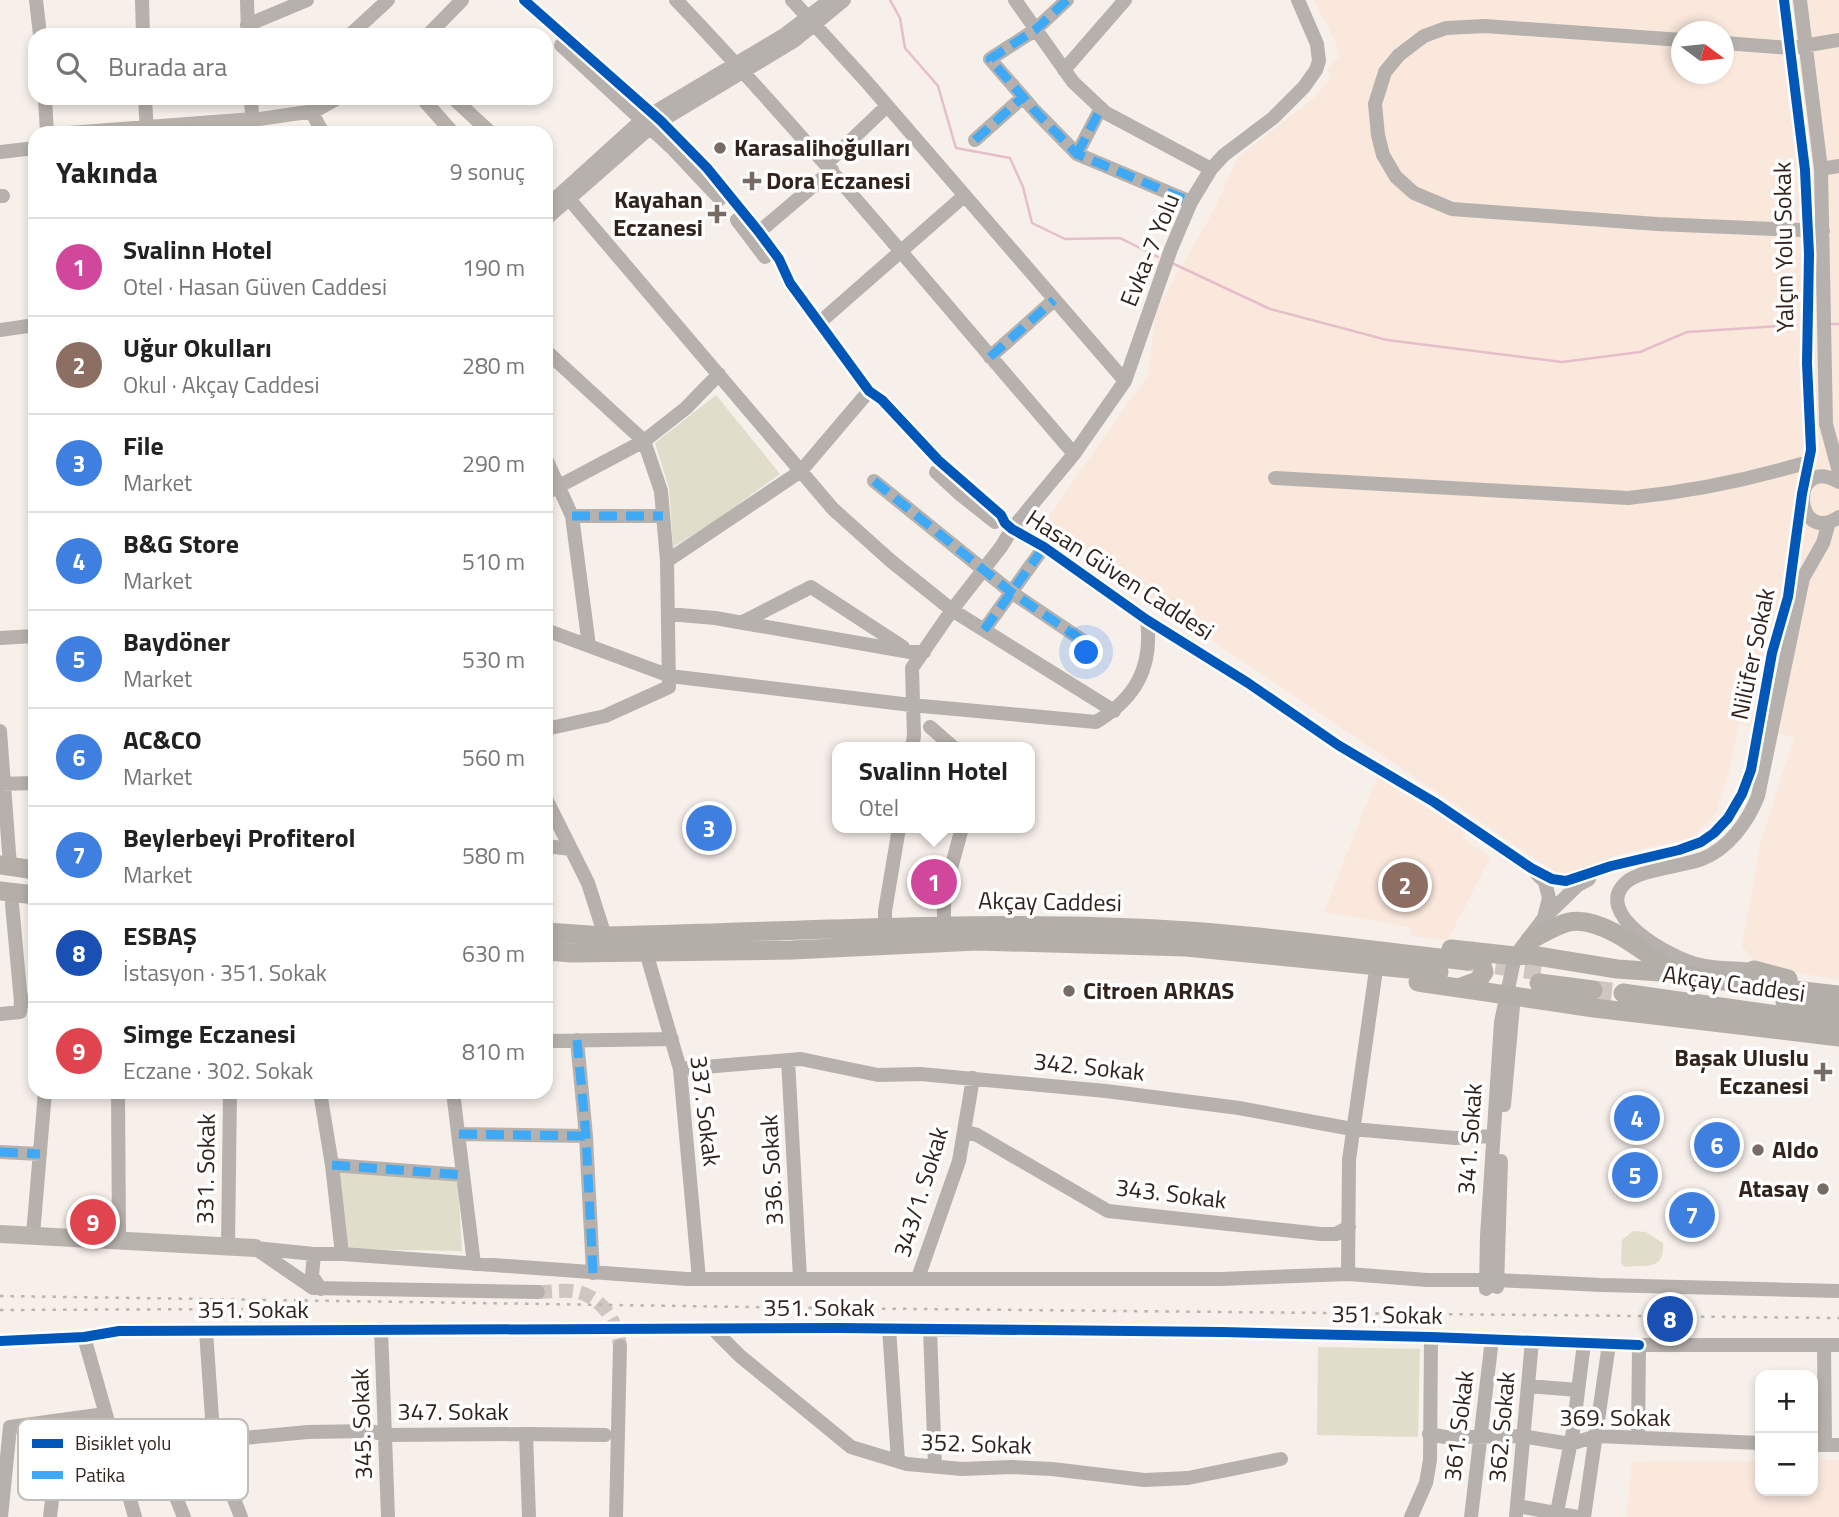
<!DOCTYPE html>
<html lang="tr">
<head>
<meta charset="utf-8">
<style>
	body { margin:0; font-family:"Titillium Web",sans-serif; background:#f6f6f6; color:#222 }
	.controls { position:absolute; right:21px; bottom:21px; display:grid; overflow:hidden; border-radius:14px; box-shadow:0 4px 10px #0003 }
	.controls button { width:63px; height:63px; display:grid; place-items:center; padding:0; border:0; border-bottom:2px solid #e0e0e0; background:#fff; color:#222; font:35px sans-serif }
	.compass { position:absolute; left:1671px; top:21px; width:63px; height:63px; border-radius:50%; background:#fff; box-shadow:0 4px 10px #0003; rotate:105deg }
	.you { position:absolute; left:1087px; top:653px; width:24px; height:24px; margin:-18px; border:5px solid #fff; border-radius:50%; background:#1a73e8; box-shadow:0 0 0 10px #1a73e833 }
	.badge { display:grid; place-items:center; width:46px; height:46px; border-radius:50%; background:#0b8043; color:#fff; font-size:23px; font-weight:700 }
	.pin { position:absolute; translate:-50% -50%; border:4px solid #fff; box-shadow:0 2px 7px #0006 }
	.popup { position:absolute; left:832px; top:742px; width:203px; height:91px; box-sizing:border-box; display:grid; place-content:center; border-radius:14px; background:#fff; filter:drop-shadow(0 2px 5px #0005); font-size:23px; white-space:nowrap; color:#767676 }
	.popup b { font-size:26px; color:#222 }
	.popup::after { content:''; position:absolute; left:50%; top:100%; margin-left:-14px; border:14px solid transparent; border-top-color:#fff }
	.list { margin:0; padding:0; list-style:none }
	h2 { display:flex; justify-content:space-between; align-items:center; height:91px; margin:0; padding:0 28px; font-size:30px }
	h2 small { font-size:23px; font-weight:400; color:#767676 }
	.list li { display:grid; grid-template-columns:46px 1fr auto; gap:21px; align-items:center; box-sizing:border-box; height:98px; padding:0 28px; border-top:2px solid #e0e0e0 }
	.list b { display:block; font-size:26px; white-space:nowrap }
	.list p { margin:0; font-size:23px; white-space:nowrap; color:#767676 }
	.list em { font-size:23px; font-style:normal; color:#767676 }
	.icon { flex:none; width:38px; height:38px; fill:none; stroke:currentColor; stroke-width:2; stroke-linecap:round; stroke-linejoin:round }
	.map { position:relative; flex:none; width:1839px; height:1517px; overflow:hidden }
	.search { position:absolute; background:#fff; box-shadow:0 4px 10px #0003; left:28px; top:28px; width:525px; height:77px; display:flex; align-items:center; gap:18px; box-sizing:border-box; padding:0 24px; border-radius:21px; color:#767676; font-size:26px }
	.panel { position:absolute; background:#fff; box-shadow:0 4px 10px #0003; left:28px; top:126px; width:525px; height:973px; border-radius:21px }
	.map>svg:first-child { display:block }
</style>
</head>
<body>
<div class="map">
<svg width="1839" height="1517" viewBox="0 0 1839 1517">
	<rect width="100%" height="100%" fill="#f7efea"/>
	<path fill="#fae8dd" fill-rule="evenodd" d="M 1314,0 L 1839,0 L 1839,980 L 1758,966 L 1742,946 L 1761,841 L 1794,737 L 1739,724 L 1730,767 L 1717,812 L 1692,838 L 1617,855 L 1567,880 L 1042,526 L 1148,375 L 1156,311 L 1215,208 L 1237,158 L 1314,98 L 1331,78 L 1327,69 L 1339,57 L 1336,43 ZM 1682,32 L 1724,32 L 1724,74 L 1682,74 Z
		M 1377,777 L 1465,832 L 1462,838 L 1490,857 L 1448,940 L 1411,936 L 1410,927 L 1324,912 Z
		M 1813,1460 L 1839,1460 L 1839,1517 L 1626,1517 L 1632,1462 L 1760,1461 L 1760,1491 L 1813,1491 Z"/>
	<path fill="#e0decb" d="M 716,395 L 780,474 L 718,519 L 673,547 L 669,488 L 655,443 Z
		M 337,1171 L 458,1181 L 462,1251 L 346,1249 Z
		M 1633,1231 L 1646,1232 L 1663,1243 C 1665,1272 1645,1264 1625,1267 L 1621,1263 L 1622,1240 Z
		M 1318,1347 L 1420,1349 L 1418,1437 L 1317,1435 Z"/>
	<g fill="none" stroke-linecap="round" stroke-linejoin="round">
		<path stroke="#e6bec9" stroke-width="2.5" d="M 890,0 L 900,18 L 905,48 L 938,86 L 956,148 L 1010,158 L 1023,187 L 1032,223 L 1065,239 L 1120,238 L 1158,257
			M 1174,264 L 1270,309 L 1387,340 L 1562,362 L 1640,352 L 1687,332 L 1797,325
			M 1832,324 L 1839,324"/>
		<path stroke="#d0c6c1" stroke-width="14" stroke-dasharray="14 7" stroke-linecap="butt" d="M 538,1292 C 549,1292 561,1290 572,1291 C 600,1294 617,1320 620,1346"/>
		<path stroke="#d0c6c1" stroke-width="19" stroke-dasharray="19 10" stroke-linecap="butt" d="M 1467,961 L 1541,971
			M 1593,990 L 1623,993"/>
		<path stroke="#b6b1ac" stroke-width="14" d="M 36,0 L 40,35
			M 142,0 L 143,35
			M 247,0 L 248,35
			M 524,0 L 661,121 L 707,168 L 759,232 L 779,259 L 790,283 L 869,391 L 882,400 L 938,460 L 1001,515 L 1005,523 L 1012,529 L 1044,547 L 1147,620 L 1248,683 L 1338,745 L 1434,802 L 1531,868 L 1552,879 L 1566,881 L 1611,866 L 1679,850 L 1701,842 L 1714,833 L 1728,818 L 1742,794 L 1751,770 L 1772,653 L 1788,597 L 1802,494 L 1811,450 L 1807,363 L 1809,254 L 1805,170 L 1784,0
			M 676,0 C 815,146 942,301 1074,454
			M 792,0 L 865,80 L 1125,381
			M 1015,0 L 1073,82 L 1106,113 L 1211,169
			M 1067,0 L 1035,30 L 990,59 L 1035,111 L 1077,154 L 1191,202
			M 1800,0 L 1821,169 L 1826,424 L 1839,472
			M 247,25 L 307,0
			M 350,35 L 388,0
			M 428,35 L 462,0
			M 1682,40 L 1485,26 L 1446,28 L 1424,36 L 1399,55 L 1385,72 L 1375,104 L 1378,135 L 1383,155 L 1396,177 L 1414,193 L 1452,209 L 1657,224 L 1823,231
			M 1724,43 L 1791,48 L 1839,40
			M 561,45 L 671,147 L 720,199
			M 1064,70 L 1125,0
			M 45,98 L 47,133
			M 145,98 L 147,133
			M 251,98 L 253,133
			M 422,98 L 453,133
			M 453,98 L 491,133
			M 311,111 L 323,133
			M 252,120 L 315,111 L 338,98
			M 69,133 L 253,119
			M 975,140 L 1023,97
			M 0,152 L 35,148
			M 1077,154 L 1101,108
			M 826,164 L 887,106
			M 1821,169 L 1839,166
			M 0,196 L 3,196
			M 569,199 L 833,509 L 891,561 L 952,610 L 1114,711
			M 546,207 L 643,119 L 784,35 L 830,0
			M 546,219 L 651,127 L 794,41 L 844,0
			M 737,220 L 765,257
			M 759,232 L 832,170
			M 819,323 L 964,196
			M 0,330 L 35,325
			M 546,351 L 644,441 L 546,493
			M 990,357 L 1054,300
			M 546,459 L 572,516 L 589,646
			M 936,472 L 961,495 L 995,522
			M 1275,478 L 1628,498 C 1689,492 1749,480 1808,462
			M 874,481 L 1011,592 L 1091,646
			M 1839,482 C 1789,453 1793,547 1839,517
			M 572,516 L 663,516
			M 667,561 L 801,471 L 869,391
			M 668,614 L 715,618 L 910,652 L 924,652
			M 743,622 L 811,587 L 903,647
			M 546,630 L 670,676 L 911,705 L 1096,722 C 1136,698 1153,667 1147,620
			M 984,630 L 1044,547
			M 0,638 L 35,636
			M 930,727 L 953,747
			M 546,729 L 605,716 L 669,687 L 667,561 L 661,491 L 644,441 L 686,408 L 719,374
			M 0,731 L 10,866
			M 912,747 L 914,736 L 912,668 L 952,610 L 1001,547 L 1012,529 L 1074,454 L 1125,381 L 1171,249 L 1191,202 L 1211,169 L 1224,155 L 1273,118 L 1304,87 L 1316,70 L 1319,61 L 1317,44 L 1298,0
			M 0,784 L 35,783
			M 546,799 L 588,883 L 605,936
			M 546,846 L 571,849
			M 12,904 L 21,1002 L 35,1000
			M 1544,918 L 1578,885 L 1589,879
			M 944,926 L 944,894 L 962,828
			M 885,927 L 885,911 L 899,828
			M 646,952 L 680,1069 L 699,1279
			M 1754,970 C 1737,968 1717,969 1700,965 C 1673,960 1586,912 1629,880 C 1639,873 1653,871 1665,868 C 1677,865 1690,863 1702,859 C 1728,849 1748,822 1758,796 L 1803,578 L 1823,543 L 1829,522
			M 0,1014 L 20,1012 L 21,1002
			M 577,1040 L 586,1136 L 593,1273
			M 546,1041 L 672,1039
			M 788,1060 L 800,1278
			M 680,1069 L 801,1059 L 878,1075 L 920,1074 L 1106,1091 L 1239,1108 L 1352,1129 L 1455,1138 L 1493,1136
			M 118,1092 L 119,1239
			M 320,1092 L 332,1165 L 342,1254
			M 453,1092 L 474,1264
			M 1504,1105 L 1514,995
			M 964,1131 L 977,1135 L 1108,1211 L 1321,1234 L 1336,1234 L 1349,1227
			M 459,1134 L 586,1136
			M 0,1152 L 40,1154
			M 332,1165 L 463,1175
			M 33,1235 L 45,1092
			M 228,1246 L 230,1092
			M 255,1248 L 314,1254 L 342,1254 L 687,1279 L 1220,1279 L 1348,1274 L 1427,1280 L 1497,1280 L 1601,1285 L 1839,1291
			M 256,1249 L 313,1288 L 538,1292
			M 314,1254 L 312,1276 L 321,1289
			M 1348,1274 L 1349,1160 L 1375,977
			M 918,1278 L 959,1161 L 973,1078
			M 1497,1287 L 1501,1161
			M 1486,1289 L 1487,1236 L 1501,1022 L 1515,956 L 1544,918 L 1549,898 L 1545,882 L 1537,874
			M 889,1328 L 898,1461
			M 381,1329 L 388,1517
			M 930,1329 L 935,1466
			M 714,1330 L 740,1356 L 851,1447 L 907,1464 L 962,1469 L 1012,1467 L 1052,1469 L 1144,1480 L 1188,1478 L 1281,1459
			M 206,1331 L 214,1447 L 241,1517
			M 84,1337 L 135,1517
			M 0,1341 L 84,1337 L 119,1331 L 838,1328 L 1222,1332 L 1431,1337 L 1639,1345 L 1839,1345
			M 1824,1345 L 1825,1445
			M 1528,1386 L 1578,1390
			M 526,1434 L 605,1435
			M 1429,1434 L 1445,1437 L 1522,1436 L 1570,1444 L 1597,1436 L 1760,1443
			M 1638,1438 L 1639,1345
			M 225,1445 L 233,1439 L 308,1432 L 371,1431 L 385,1435 L 526,1434 L 529,1517
			M 1813,1445 L 1839,1445
			M 159,1455 L 184,1517
			M 120,1461 L 225,1445 L 234,1446
			M 1518,1506 L 1577,1517
			M 1,1517 L 10,1427 L 105,1414
			M 50,1517 L 55,1475 L 127,1485
			M 616,1517 L 620,1346
			M 1411,1517 L 1426,1483 L 1430,1460 L 1431,1337
			M 1471,1517 L 1492,1339
			M 1516,1517 L 1532,1341
			M 1556,1517 L 1573,1431 L 1584,1343
			M 1584,1517 L 1609,1344"/>
		<path stroke="#b9b3ae" stroke-width="18" d="M 0,1234 L 255,1248"/>
		<path stroke="#b4aea8" stroke-width="19" d="M 0,865 L 35,870
			M 0,891 L 35,895
			M 546,932 L 605,936 C 799,932 994,918 1188,931 C 1281,937 1374,951 1467,961
			M 1530,940 C 1542,934 1556,925 1569,922 C 1602,915 1648,955 1674,973
			M 1451,949 L 1515,956 L 1531,955 L 1617,969 L 1675,973 L 1750,985 L 1839,995
			M 546,951 L 572,953 L 792,950 L 977,941 L 1186,947 L 1439,972
			M 1754,970 L 1788,979
			M 1418,982 L 1594,1008 L 1839,1037
			M 1539,983 L 1593,990
			M 1461,987 L 1478,981 L 1484,972 L 1480,958 L 1472,951
			M 1623,993 L 1833,1023
			M 1785,1002 L 1839,1009"/>
		<path stroke="#bbb4af" stroke-width="2.5" stroke-dasharray="3.5 7" stroke-linecap="butt" d="M 0,1296 L 817,1308 L 1839,1318
			M 0,1310 L 243,1309"/>
		<path stroke="#3fa9f5" stroke-width="9" stroke-dasharray="18 9" stroke-linecap="butt" d="M 1067,0 L 1035,30 L 990,59 L 1035,111 L 1077,154 L 1191,202
			M 975,140 L 1023,97
			M 1077,154 L 1101,108
			M 990,357 L 1054,300
			M 874,481 L 1011,592 L 1091,646
			M 572,516 L 663,516
			M 984,630 L 1044,547
			M 577,1040 L 586,1136 L 593,1273
			M 459,1134 L 586,1136
			M 0,1152 L 40,1154
			M 332,1165 L 463,1175"/>
		<defs>
			<path id="cycleway" d="M 524,0 L 661,121 L 707,168 L 759,232 L 779,259 L 790,283 L 869,391 L 882,400 L 938,460 L 1001,515 L 1005,523 L 1012,529 L 1044,547 L 1147,620 L 1248,683 L 1338,745 L 1434,802 L 1531,868 L 1552,879 L 1566,881 L 1611,866 L 1679,850 L 1701,842 L 1714,833 L 1728,818 L 1742,794 L 1751,770 L 1772,653 L 1788,597 L 1802,494 L 1811,450 L 1807,363 L 1809,254 L 1805,170 L 1784,0
				M 0,1341 L 84,1337 L 119,1331 L 838,1328 L 1222,1332 L 1431,1337 L 1639,1345"/>
		</defs>
		<use href="#cycleway" stroke="#fff" stroke-width="15"/>
		<use href="#cycleway" stroke="#0057b8" stroke-width="10"/>
	</g>
	<g fill="#776b64" stroke="#fff" stroke-width="2.5">
		<circle cx="720" cy="148" r="7"/>
		<path d="M748.5 170.5h7v7h7v7h-7v7h-7v-7h-7v-7h7z"/>
		<path d="M713.5 203.5h7v7h7v7h-7v7h-7v-7h-7v-7h7z"/>
		<circle cx="1069" cy="991" r="7"/>
		<path d="M1819.5 1061.5h7v7h7v7h-7v7h-7v-7h-7v-7h7z"/>
		<circle cx="1758" cy="1150" r="7"/>
		<circle cx="1823" cy="1189" r="7"/>
	</g>
	<g text-anchor="middle" stroke-width="7" stroke-linejoin="round" paint-order="stroke">
		<g font-size="24" font-weight="bold" fill="#32241c" stroke="#fff" text-anchor="start">
			<text x="734" y="156">Karasalihoğulları</text>
			<text x="766" y="189">Dora Eczanesi</text>
			<text x="703" y="208" text-anchor="end">Kayahan<tspan x="703" dy="28">Eczanesi</tspan></text>
			<text x="1083" y="999">Citroen ARKAS</text>
			<text x="1809" y="1066" text-anchor="end">Başak Uluslu<tspan x="1809" dy="28">Eczanesi</tspan></text>
			<text x="1772" y="1158">Aldo</text>
			<text x="1809" y="1197" text-anchor="end">Atasay</text>
		</g>
		<g font-size="24" fill="#32241c" stroke="#fff">
			<text transform="translate(1784 247) rotate(-91)" y="8">Yalçın Yolu Sokak</text>
			<text transform="translate(1150 250) rotate(-68)" y="8">Evka-7 Yolu</text>
			<text transform="translate(1120 575) rotate(33)" y="8">Hasan Güven Caddesi</text>
			<text transform="translate(1753 654) rotate(-78)" y="8">Nilüfer Sokak</text>
			<text transform="translate(1050 902) rotate(1)" y="8">Akçay Caddesi</text>
			<text transform="translate(1734 984) rotate(8)" y="8">Akçay Caddesi</text>
			<text transform="translate(1089 1067) rotate(6)" y="8">342. Sokak</text>
			<text transform="translate(705 1111) rotate(83)" y="8">337. Sokak</text>
			<text transform="translate(1470 1139) rotate(-86)" y="8">341. Sokak</text>
			<text transform="translate(206 1169) rotate(-89)" y="8">331. Sokak</text>
			<text transform="translate(772 1170) rotate(-93)" y="8">336. Sokak</text>
			<text transform="translate(921 1192) rotate(-73)" y="8">343/1. Sokak</text>
			<text transform="translate(1171 1194) rotate(7)" y="8">343. Sokak</text>
			<text x="819" y="1316">351. Sokak</text>
			<text x="253" y="1318">351. Sokak</text>
			<text transform="translate(1387 1315) rotate(1)" y="8">351. Sokak</text>
			<text x="453" y="1420">347. Sokak</text>
			<text x="1615" y="1426">369. Sokak</text>
			<text transform="translate(362 1424) rotate(-92)" y="8">345. Sokak</text>
			<text transform="translate(1459 1426) rotate(-83)" y="8">361. Sokak</text>
			<text transform="translate(1502 1427) rotate(-85)" y="8">362. Sokak</text>
			<text transform="translate(976 1444) rotate(2)" y="8">352. Sokak</text>
		</g>
	</g>
	<rect x="18" y="1419" width="230" height="81" rx="10" fill="#fff" stroke="#c2bdbb" stroke-width="2"/>
	<rect x="32" y="1439" width="31" height="9" fill="#0057b8"/>
	<rect x="32" y="1471" width="31" height="8" fill="#3fa9f5"/>
	<g font-size="19" fill="#32241c">
		<text x="75" y="1450">Bisiklet yolu</text>
		<text x="75" y="1482">Patika</text>
	</g>
</svg>
<div class="controls">
<button>+</button>
<button>−</button>
</div>
<svg class="compass" viewBox="-18 -18 36 36"><path d="M0-13l5 13h-10z" fill="#e53935"/><path d="M0 13l5-13h-10z" fill="#767676"/></svg>
<div class="you"></div>
<div class="pin badge" style="left:934px;top:882px;background:#d1479c">1</div>
<div class="popup"><b>Svalinn Hotel</b>Otel</div>
<div class="pin badge" style="left:1405px;top:885px;background:#8d6e63">2</div>
<div class="pin badge" style="left:709px;top:828px;background:#3f7fe0">3</div>
<div class="pin badge" style="left:1637px;top:1118px;background:#3f7fe0">4</div>
<div class="pin badge" style="left:1635px;top:1175px;background:#3f7fe0">5</div>
<div class="pin badge" style="left:1717px;top:1145px;background:#3f7fe0">6</div>
<div class="pin badge" style="left:1692px;top:1215px;background:#3f7fe0">7</div>
<div class="pin badge" style="left:1670px;top:1319px;background:#1a4fb4">8</div>
<div class="pin badge" style="left:93px;top:1222px;background:#e0444e">9</div>
<div class="search"><svg class="icon" aria-label="search" viewBox="0 0 24 24"><circle cx="10" cy="10" r="6"/><path d="M15 15l6 6"/></svg>Burada ara</div>
<section class="panel">
<h2>Yakında<small>9 sonuç</small></h2>
<ul class="list">
<li><span class="badge" style="background:#d1479c">1</span><div><b>Svalinn Hotel</b><p>Otel · Hasan Güven Caddesi</p></div><em>190 m</em></li>
<li><span class="badge" style="background:#8d6e63">2</span><div><b>Uğur Okulları</b><p>Okul · Akçay Caddesi</p></div><em>280 m</em></li>
<li><span class="badge" style="background:#3f7fe0">3</span><div><b>File</b><p>Market</p></div><em>290 m</em></li>
<li><span class="badge" style="background:#3f7fe0">4</span><div><b>B&amp;G Store</b><p>Market</p></div><em>510 m</em></li>
<li><span class="badge" style="background:#3f7fe0">5</span><div><b>Baydöner</b><p>Market</p></div><em>530 m</em></li>
<li><span class="badge" style="background:#3f7fe0">6</span><div><b>AC&amp;CO</b><p>Market</p></div><em>560 m</em></li>
<li><span class="badge" style="background:#3f7fe0">7</span><div><b>Beylerbeyi Profiterol</b><p>Market</p></div><em>580 m</em></li>
<li><span class="badge" style="background:#1a4fb4">8</span><div><b>ESBAŞ</b><p>İstasyon · 351. Sokak</p></div><em>630 m</em></li>
<li><span class="badge" style="background:#e0444e">9</span><div><b>Simge Eczanesi</b><p>Eczane · 302. Sokak</p></div><em>810 m</em></li>
</ul>
</section>
</div>
</body>
</html>
